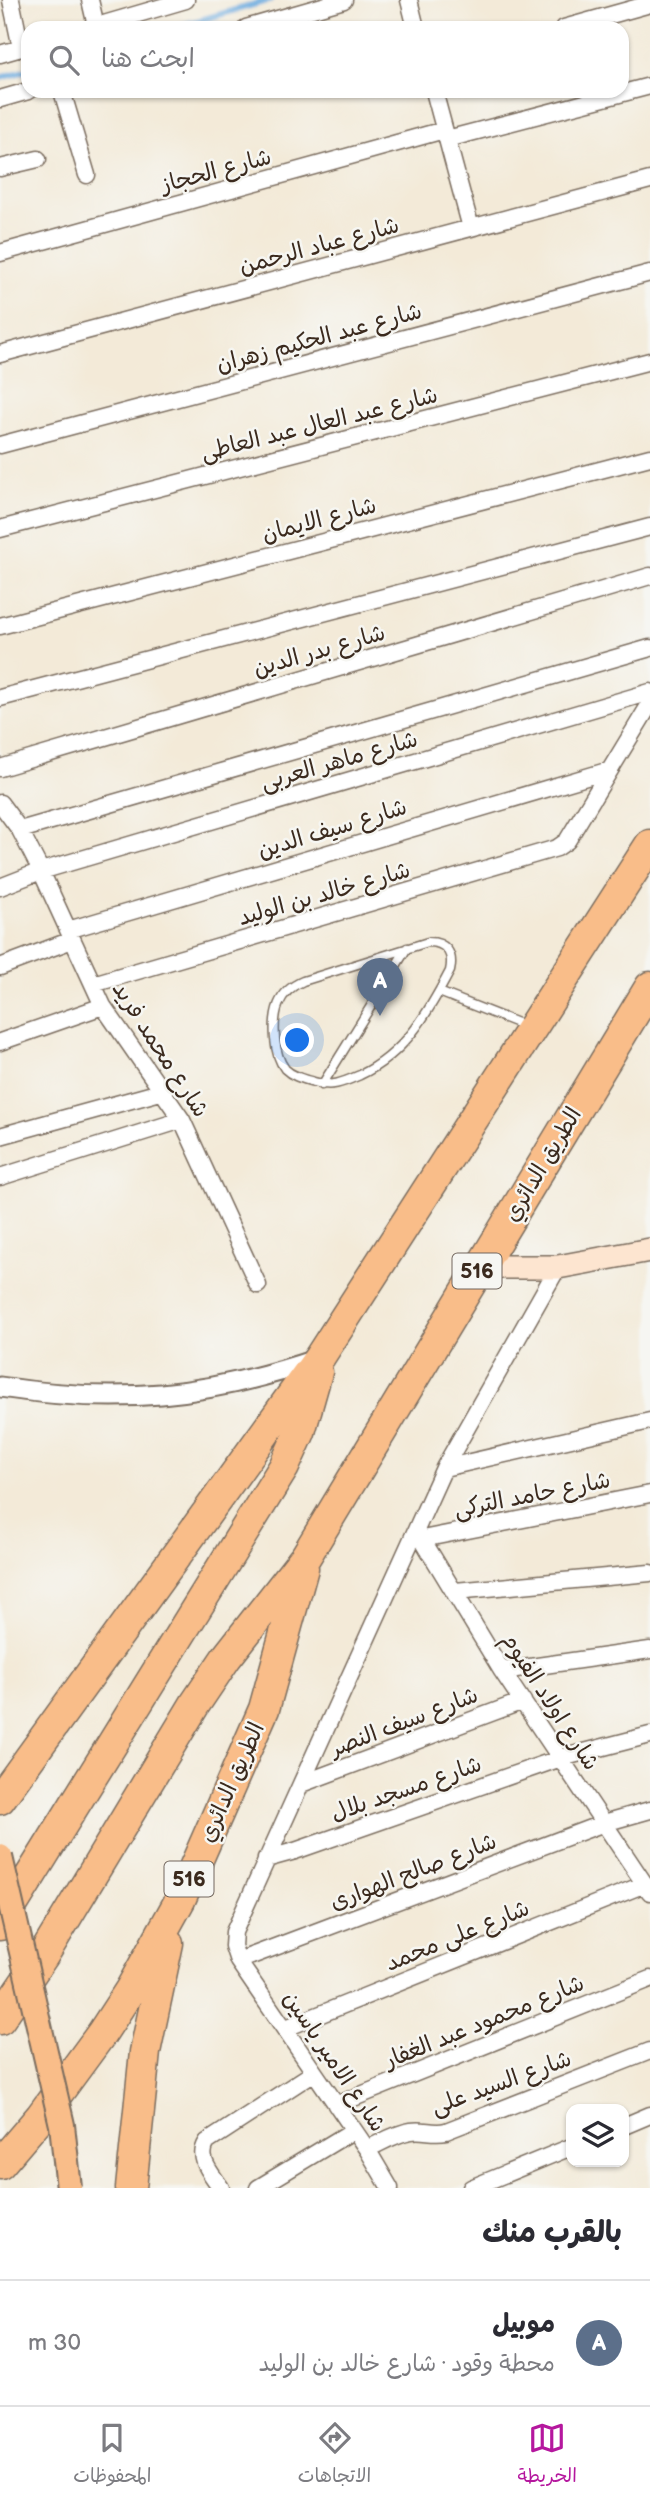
<!DOCTYPE html>
<html lang="ar">
<head>
<meta charset="utf-8">
<style>
	body { margin:0; font-family:"Balsamiq Sans","Playpen Sans Arabic",sans-serif; background:#f7f7f7; color:#2b2b33; direction:rtl }
	.controls { position:absolute; right:21px; bottom:21px; display:grid; overflow:hidden; border-radius:14px; box-shadow:0 2px 5px #0004 }
	.controls button { width:63px; height:63px; display:grid; place-items:center; padding:0; border:0; border-bottom:2px solid #e1e1e2; background:#fff; color:#2b2b33; font:35px sans-serif }
	.you { position:absolute; left:298px; top:1041px; width:24px; height:24px; margin:-18px; border:5px solid #fff; border-radius:50%; background:#1a73e8; box-shadow:0 0 0 10px #1a73e833 }
	.badge { display:grid; place-items:center; width:46px; height:46px; border-radius:50%; background:#b5179e; color:#fff; font-size:23px; font-weight:700 }
	.pin { position:absolute; translate:-50% -58px; filter:drop-shadow(0 2px 4px #0008) }
	.pin::after { content:''; position:absolute; top:37px; width:24px; height:21px; background:inherit; clip-path:polygon(0 0,100% 0,50% 100%) }
	.list { margin:0; padding:0; list-style:none }
	h2 { display:flex; justify-content:space-between; align-items:center; height:91px; margin:0; padding:0 28px; font-size:30px }
	h2 small { font-size:23px; font-weight:400; color:#7c7c81 }
	.list li { display:grid; grid-template-columns:46px 1fr auto; gap:21px; align-items:center; box-sizing:border-box; height:126px; padding:0 28px; border-top:2px solid #e1e1e2 }
	.list b { display:block; font-size:26px; white-space:nowrap }
	.list p { margin:0; font-size:23px; white-space:nowrap; color:#7c7c81 }
	.list em { font-size:23px; font-style:normal; color:#7c7c81 }
	.icon { flex:none; width:38px; height:38px; fill:none; stroke:currentColor; stroke-width:2; stroke-linecap:round; stroke-linejoin:round }
	.map { position:relative; flex:none; width:650px; height:2188px; overflow:hidden; direction:ltr }
	.search { position:absolute; background:#fff; box-shadow:0 2px 5px #0004; left:21px; right:21px; top:21px; height:77px; display:flex; align-items:center; gap:18px; box-sizing:border-box; padding:0 24px; border-radius:21px; color:#7c7c81; font-size:26px }
	.sheet { height:217px; background:#fff }
	nav { display:flex; justify-content:space-around; align-items:center; box-sizing:border-box; height:98px; border-top:2px solid #e1e1e2; background:#fff; font-size:19px; color:#7c7c81 }
	nav a { display:grid; justify-items:center; gap:4px }
	nav .on { color:#b5179e }
	.map>svg:first-child { display:block }
</style>
</head>
<body>
<div class="map">
<svg width="650" height="2188" viewBox="0 0 650 2188">
	<rect width="100%" height="100%" fill="#f6f6f2"/>
	<filter id="ink" filterUnits="userSpaceOnUse"><feTurbulence type="fractalNoise" baseFrequency=".0143" numOctaves="2"/><feDisplacementMap in="SourceGraphic" scale="14" xChannelSelector="R" yChannelSelector="G"/><feConvolveMatrix kernelMatrix="1 2 1 2 8 2 1 2 1" color-interpolation-filters="sRGB"/></filter>
	<filter id="wash" filterUnits="userSpaceOnUse"><feTurbulence type="fractalNoise" baseFrequency=".00686" numOctaves="4" result="noise"/><feDisplacementMap in="SourceGraphic" scale="28" xChannelSelector="R" yChannelSelector="G"/><feGaussianBlur stdDeviation="1.57" result="paint"/><feColorMatrix in="noise" values="0 0 0 0 0 0 0 0 0 0 0 0 0 0 0 0 0 1.4 0 .05"/><feComposite in="paint" operator="in"/></filter>
	<g filter="url(#wash)">
		<rect width="100%" height="100%" fill="#f3ead8"/>
		<g fill="none" stroke-linecap="round" stroke-linejoin="round">
			<path stroke="#6cabdf" stroke-width="6" d="M 173,28 L 270,0
				M 0,78 L 28,70"/>
		</g>
	</g>
	<g filter="url(#ink)">
		<g fill="none" stroke-linecap="round" stroke-linejoin="round">
			<defs>
				<path id="service" d="M 428,942 C 446,942 454,953 450,971 C 428,1013 405,1054 360,1075 C 344,1082 332,1088 314,1082 C 304,1079 293,1077 285,1069 C 278,1060 276,1050 275,1039 C 273,1013 277,992 303,981 Z
					M 439,992 L 525,1026
					M 322,1085 L 407,948"/>
				<path id="minor" d="M 11,0 L 21,48
					M 90,0 L 96,26
					M 409,0 L 416,28
					M 90,28 L 186,0
					M 246,28 L 344,0
					M 564,28 L 650,4
					M 0,54 L 28,46
					M 62,91 L 87,175
					M 434,91 L 471,228
					M 0,99 L 28,91
					M 447,139 L 650,86
					M 0,168 L 38,159
					M 0,253 L 444,130
					M 0,354 L 650,180
					M 0,445 L 650,273
					M 0,529 L 650,361
					M 0,626 L 650,457
					M 0,698 L 650,527
					M 0,768 L 650,576
					M 0,803 L 20,830 L 41,871 L 103,1006 L 182,1120 L 258,1285
					M 20,830 L 650,648
					M 0,887 L 41,871 L 650,692
					M 68,930 L 610,770
					M 0,967 L 72,940
					M 93,984 L 557,848 L 567,841 L 650,704
					M 0,1042 L 103,1006
					M 0,1136 L 164,1091
					M 0,1177 L 182,1120
					M 444,1468 L 650,1421
					M 416,1533 L 422,1539 L 502,1671 L 650,1892
					M 422,1539 L 650,1494
					M 455,1591 L 650,1573
					M 502,1671 L 650,1650
					M 301,1784 L 523,1701
					M 266,1859 L 295,1851 L 561,1758 L 650,1735
					M 238,1961 L 604,1823 L 650,1810
					M 286,2028 L 645,1884
					M 336,2105 L 650,1979
					M 624,2126 L 650,2115
					M 367,2149 C 381,2143 396,2133 411,2131 C 424,2129 434,2134 446,2131 L 650,2051
					M 221,2188 C 212,2174 196,2159 207,2142 L 313,2073
					M 258,2188 L 354,2130
					M 390,2188 L 367,2149 L 238,1961 L 233,1946 L 234,1932 L 444,1468 L 558,1267
					M 471,2188 L 571,2147"/>
				<path id="tertiary" d="M 0,1387 C 118,1405 206,1397 318,1359"/>
				<path id="secondary" d="M 480,1267 L 558,1267 L 650,1250"/>
				<path id="motorway" d="M 0,1799 L 319,1358 L 650,845
					M 0,1925 L 284,1467 L 300,1432 L 317,1372
					M 0,2019 L 43,1956 L 195,1704 L 226,1658 L 306,1556 L 650,987
					M 0,2164 L 41,2116 L 102,2033 L 130,1990 L 180,1900 L 264,1709 L 303,1568
					M 131,2188 L 145,2052 L 168,1943"/>
			</defs>
			<use href="#service" stroke="#7b6d5f" stroke-width="11"/>
			<use href="#minor" stroke="#7b6d5f" stroke-width="19"/>
			<use href="#tertiary" stroke="#7b6d5f" stroke-width="23"/>
			<use href="#secondary" stroke="#7b6d5f" stroke-width="26"/>
			<use href="#motorway" stroke="#7b6d5f" stroke-width="33"/>
			<use href="#service" stroke="#fff" stroke-width="8"/>
			<use href="#minor" stroke="#fff" stroke-width="16"/>
			<use href="#tertiary" stroke="#fff" stroke-width="19"/>
			<use href="#secondary" stroke="#fde5d0" stroke-width="23"/>
			<use href="#motorway" stroke="#f9bd89" stroke-width="30"/>
			<defs>
				<path id="primary-bridge" d="M 0,1857 L 62,2125 L 69,2188"/>
			</defs>
			<use href="#primary-bridge" stroke="#7b6d5f" stroke-width="28" stroke-linecap="butt"/>
			<use href="#primary-bridge" stroke="#f9bd89" stroke-width="24"/>
		</g>
	</g>
	<g text-anchor="middle" stroke-width="5" stroke-linejoin="round" paint-order="stroke">
		<g fill="#f6f6f2" stroke="#73675e" stroke-width="2">
			<rect x="452.5" y="1253.5" width="49" height="35" rx="5"/>
			<rect x="164.5" y="1861.5" width="49" height="35" rx="5"/>
		</g>
		<g font-size="21" font-weight="bold" fill="#3b2a1e">
			<text x="477" y="1278">516</text>
			<text x="189" y="1886">516</text>
		</g>
		<g font-size="23" fill="#3b2a1e" stroke="#f6f6f2">
			<text transform="translate(216 170) rotate(-15)" y="8">شارع الحجاز</text>
			<text transform="translate(319 245) rotate(-15)" y="8">شارع عباد الرحمن</text>
			<text transform="translate(319 337) rotate(-15)" y="8">شارع عبد الحكيم زهران</text>
			<text transform="translate(319 423) rotate(-14)" y="8">شارع عبد العال عبد العاطى</text>
			<text transform="translate(319 519) rotate(-15)" y="8">شارع الايمان</text>
			<text transform="translate(319 650) rotate(-16)" y="8">شارع بدر الدين</text>
			<text transform="translate(339 760) rotate(-16)" y="8">شارع ماهر العربى</text>
			<text transform="translate(332 828) rotate(-17)" y="8">شارع سيف الدين</text>
			<text transform="translate(324 893) rotate(-16)" y="8">شارع خالد بن الوليد</text>
			<text transform="translate(161 1049) rotate(57)" y="8">شارع محمد فريد</text>
			<text transform="translate(542 1164) rotate(-59)" y="8">الطريق الدائري</text>
			<text transform="translate(532 1494) rotate(-11)" y="8">شارع حامد التركى</text>
			<text transform="translate(551 1701) rotate(57)" y="8">شارع اولاد الفيوم</text>
			<text transform="translate(404 1721) rotate(-21)" y="8">شارع سيف النصر</text>
			<text transform="translate(231 1782) rotate(-66)" y="8">الطريق الدائري</text>
			<text transform="translate(406 1788) rotate(-19)" y="8">شارع مسجد بلال</text>
			<text transform="translate(413 1871) rotate(-21)" y="8">شارع صالح الهوارى</text>
			<text transform="translate(457 1935) rotate(-22)" y="8">شارع على محمد</text>
			<text transform="translate(484 2021) rotate(-22)" y="8">شارع محمود عبد الغفار</text>
			<text transform="translate(335 2061) rotate(56)" y="8">شارع الامير ياسين</text>
			<text transform="translate(501 2082) rotate(-20)" y="8">شارع السيد على</text>
		</g>
	</g>
</svg>
<div class="controls">
<button><svg class="icon" aria-label="layers" viewBox="0 0 24 24"><path d="M12 4l9 5-9 5-9-5zM3 14l9 5 9-5"/></svg></button>
</div>
<div class="you"></div>
<div class="pin badge" style="left:380px;top:1016px;background:#5c6f8a">A</div>
<div class="search"><svg class="icon" aria-label="search" viewBox="0 0 24 24"><circle cx="10" cy="10" r="6"/><path d="M15 15l6 6"/></svg>ابحث هنا</div>
</div>
<section class="sheet">
<h2>بالقرب منك<small></small></h2>
<ul class="list">
<li><span class="badge" style="background:#5c6f8a">A</span><div><b>موبيل</b><p>محطة وقود · شارع خالد بن الوليد</p></div><em>30 m</em></li>
</ul>
</section>
<nav>
<a class="on"><svg class="icon" aria-label="map" viewBox="0 0 24 24"><path d="M3 6l6-2 6 2 6-2v14l-6 2-6-2-6 2zM9 4v14M15 6v14"/></svg>الخريطة</a>
<a><svg class="icon" aria-label="directions" viewBox="0 0 24 24"><path d="M12 3l9 9-9 9-9-9zM9 14v-3h6M13 9l2 2-2 2"/></svg>الاتجاهات</a>
<a><svg class="icon" aria-label="saved" viewBox="0 0 24 24"><path d="M7 4h10v16l-5-4-5 4z"/></svg>المحفوظات</a>
</nav>
</body>
</html>
